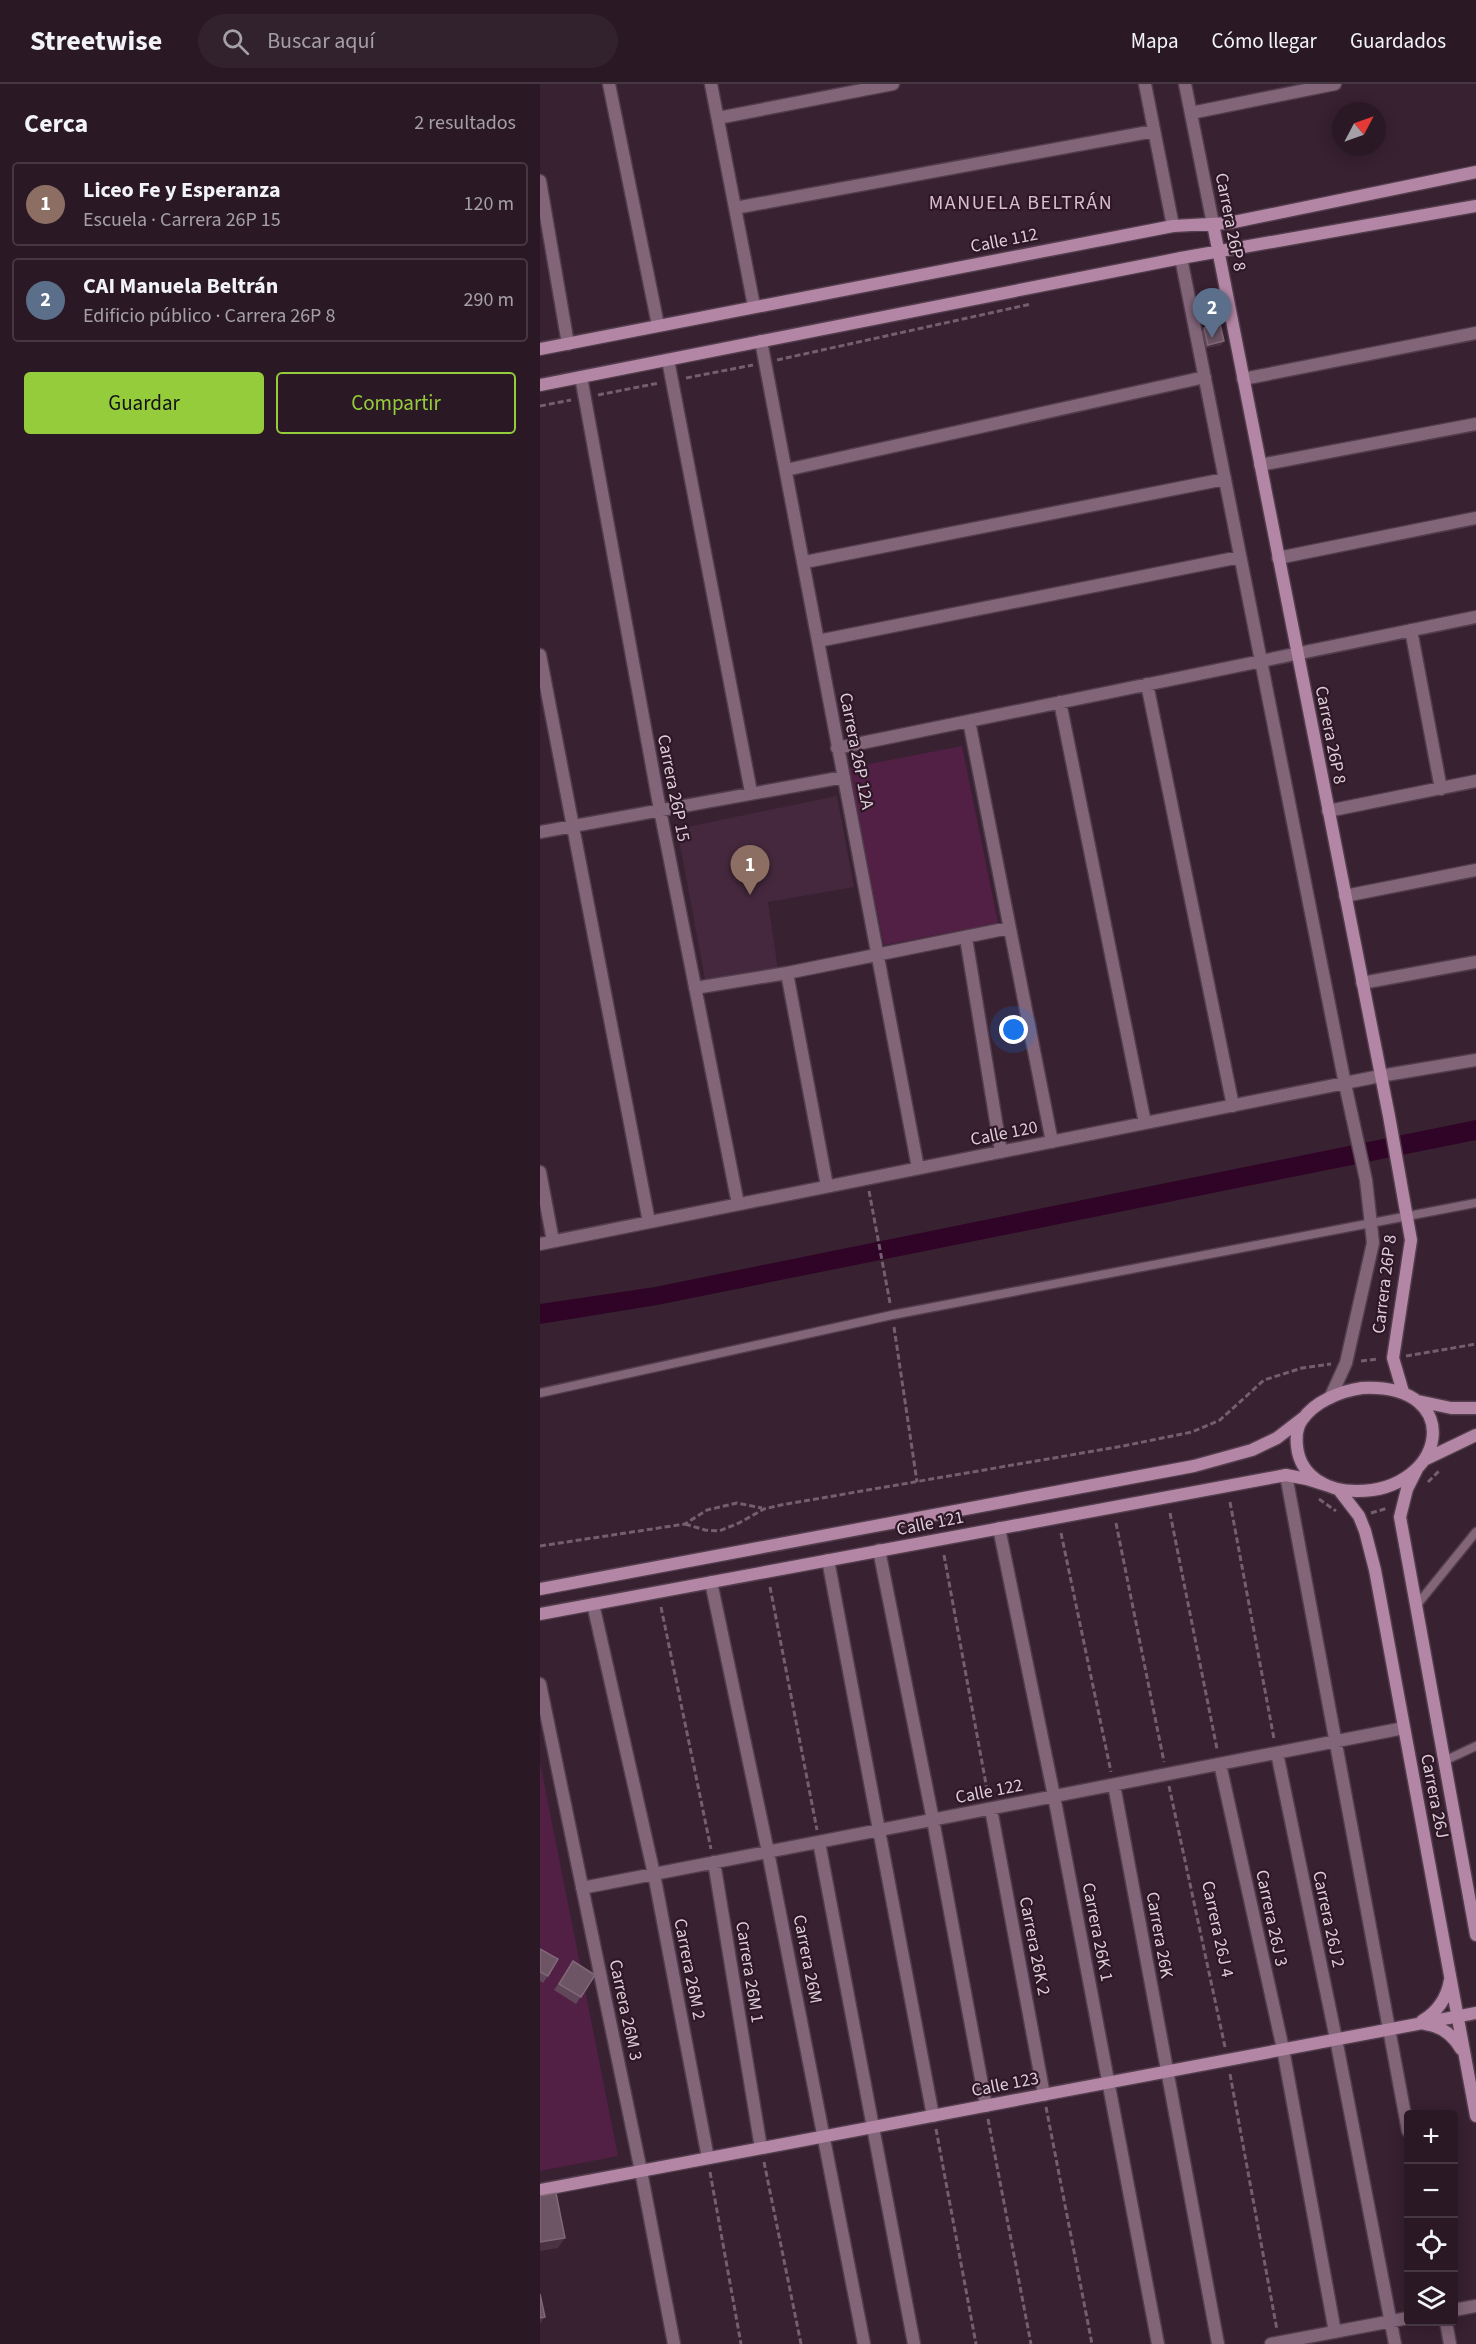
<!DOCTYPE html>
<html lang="es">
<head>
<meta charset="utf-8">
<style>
	body { margin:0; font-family:"Source Sans 3",sans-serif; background:#32222d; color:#f1f3f6 }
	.controls { position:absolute; right:18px; bottom:18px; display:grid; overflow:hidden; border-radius:6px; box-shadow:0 3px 15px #0003 }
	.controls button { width:54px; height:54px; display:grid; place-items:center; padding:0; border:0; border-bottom:2px solid #463842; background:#2a1925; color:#f1f3f6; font:30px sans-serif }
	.compass { position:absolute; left:792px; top:18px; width:54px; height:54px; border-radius:50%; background:#2a1925; box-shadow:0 3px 15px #0003; rotate:49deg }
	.you { position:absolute; left:474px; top:946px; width:21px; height:21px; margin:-15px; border:4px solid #fff; border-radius:50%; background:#1a73e8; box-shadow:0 0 0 9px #1a73e833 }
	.badge { display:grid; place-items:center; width:39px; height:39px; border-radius:50%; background:#95cc3b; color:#fff; font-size:20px; font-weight:700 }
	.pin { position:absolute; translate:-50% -50px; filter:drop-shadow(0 2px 3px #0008) }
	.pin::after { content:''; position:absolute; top:32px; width:21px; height:18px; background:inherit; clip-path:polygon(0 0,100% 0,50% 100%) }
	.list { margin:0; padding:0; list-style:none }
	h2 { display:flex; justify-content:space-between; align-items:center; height:78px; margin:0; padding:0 24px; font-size:26px }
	h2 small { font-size:20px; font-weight:400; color:#a5a0a7 }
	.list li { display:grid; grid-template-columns:39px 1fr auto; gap:18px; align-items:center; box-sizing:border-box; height:84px; margin:0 12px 12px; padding:0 12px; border:2px solid #463842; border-radius:6px }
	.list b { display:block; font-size:22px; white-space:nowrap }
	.list p { margin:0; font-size:20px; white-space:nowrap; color:#a5a0a7 }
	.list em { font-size:20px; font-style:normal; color:#a5a0a7 }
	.actions { display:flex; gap:12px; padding:18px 24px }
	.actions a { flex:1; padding:14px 0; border:2px solid #95cc3b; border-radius:6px; text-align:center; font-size:21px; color:#95cc3b }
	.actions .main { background:#95cc3b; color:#111 }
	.icon { flex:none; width:33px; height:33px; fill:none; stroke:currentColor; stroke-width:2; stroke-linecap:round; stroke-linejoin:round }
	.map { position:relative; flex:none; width:936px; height:2260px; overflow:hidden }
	header { display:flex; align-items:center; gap:36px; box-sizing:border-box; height:84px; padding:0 30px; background:#2a1925; border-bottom:2px solid #463842 }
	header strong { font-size:28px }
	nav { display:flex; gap:33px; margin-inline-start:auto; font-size:21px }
	.search { width:420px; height:54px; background:#32222d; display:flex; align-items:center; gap:15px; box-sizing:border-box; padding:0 21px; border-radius:33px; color:#a5a0a7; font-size:22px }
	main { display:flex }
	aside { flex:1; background:#2a1925 }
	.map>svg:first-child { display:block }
</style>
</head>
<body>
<header>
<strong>Streetwise</strong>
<div class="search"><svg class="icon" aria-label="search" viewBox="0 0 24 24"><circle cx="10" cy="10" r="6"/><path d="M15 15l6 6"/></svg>Buscar aquí</div>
<nav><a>Mapa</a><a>Cómo llegar</a><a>Guardados</a></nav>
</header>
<main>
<aside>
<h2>Cerca<small>2 resultados</small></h2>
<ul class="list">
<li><span class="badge" style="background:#8d6e63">1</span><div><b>Liceo Fe y Esperanza</b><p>Escuela · Carrera 26P 15</p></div><em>120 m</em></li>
<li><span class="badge" style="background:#5c6f8a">2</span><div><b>CAI Manuela Beltrán</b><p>Edificio público · Carrera 26P 8</p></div><em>290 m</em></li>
</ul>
<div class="actions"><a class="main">Guardar</a><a>Compartir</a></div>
</aside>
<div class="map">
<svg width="936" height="2260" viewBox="0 0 936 2260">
	<rect width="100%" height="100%" fill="#382131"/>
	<path fill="#45283d" d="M 297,712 L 314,803 L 228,818 L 238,886 L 166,900 L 137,745 Z"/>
	<path fill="#521f45" d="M 422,662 L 458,839 L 344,861 L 308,684 Z
		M 0,1678 L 78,2072 L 0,2087 Z"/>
	<path fill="#300426" d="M 936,1036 L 936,1056 L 117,1221 L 0,1240 L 0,1220 L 115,1203 Z"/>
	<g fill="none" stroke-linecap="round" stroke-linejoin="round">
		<defs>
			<path id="lane" d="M 0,1309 L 352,1231 L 936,1119
				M 876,1522 L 936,1448
				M 904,1677 L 936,1662"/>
			<path id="street" d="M 69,0 L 118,241
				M 171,0 L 214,222
				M 605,0 L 633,142
				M 645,0 L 673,140
				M 651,29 L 795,0
				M 178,34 L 353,0
				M 0,97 L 28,260
				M 195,124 L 614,47
				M 641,174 L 805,1000 L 826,1096 L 833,1159 L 806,1279 L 790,1314
				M 221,257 L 378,1084
				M 128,276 L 211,708
				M 41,293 L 120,726 L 198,1120
				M 703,295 L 936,249
				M 720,381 L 936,340
				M 246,386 L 665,293
				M 738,474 L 936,434
				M 265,478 L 685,395
				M 871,546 L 901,705
				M 278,557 L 700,473
				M 0,571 L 109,1138
				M 607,600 L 693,1022
				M 520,618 L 605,1039
				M 429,637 L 512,1058
				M 297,664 L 936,533
				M 788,727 L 936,697
				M 0,748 L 304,693
				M 805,812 L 936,786
				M 426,854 L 461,1068
				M 247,889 L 287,1102
				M 822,899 L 936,878
				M 155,904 L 247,889 L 469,844
				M 0,1088 L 13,1157
				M 0,1160 L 840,992 L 936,976
				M 746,1391 L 868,2047
				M 459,1444 L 514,1712 L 618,2260
				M 339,1466 L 393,1736 L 446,2022
				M 288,1476 L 393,2032
				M 171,1498 L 228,1768 L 324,2260
				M 53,1520 L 114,1790 L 168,2074
				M 0,1600 L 101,2087 L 134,2260
				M 737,1669 L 796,1955 L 855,2260
				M 680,1680 L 743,1965 L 795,2248
				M 574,1701 L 678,2260
				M 451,1725 L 504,2011
				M 279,1758 L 374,2260
				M 174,1778 L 221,2064
				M 42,1804 L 864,1644
				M 914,2226 L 936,2222
				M 906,2238 L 910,2260
				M 731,2260 L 868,2234"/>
			<path id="secondary" d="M 673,140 L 849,1032 L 871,1156 L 853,1274 L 863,1308
				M 0,265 L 633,142 L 689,139 L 936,88
				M 0,301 L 641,174 L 936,122
				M 822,1304 C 928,1299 906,1408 816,1407 C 788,1407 760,1393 757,1362 C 756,1353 757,1343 762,1336 C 775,1317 801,1307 822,1304 Z
				M 878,1317 L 911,1324 L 936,1324
				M 886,1375 L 936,1351
				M 877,1385 L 867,1405 L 860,1433 L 936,1851
				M 799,1406 L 819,1432 L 825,1447 L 835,1486 L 936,2032
				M 0,1505 L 654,1382 L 712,1366 L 737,1354 L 763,1334
				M 0,1530 L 746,1391 L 767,1395 L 786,1401
				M 882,1937 C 897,1928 907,1914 910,1896
				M 885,1940 C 901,1942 913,1951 921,1965
				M 0,2106 L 936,1929"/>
		</defs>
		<use href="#lane" stroke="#523d4c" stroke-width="11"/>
		<use href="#street" stroke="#523d4c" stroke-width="15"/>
		<use href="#secondary" stroke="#523d4c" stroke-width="15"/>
		<path stroke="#735f6d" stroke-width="3" stroke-dasharray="6 3" stroke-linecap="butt" d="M 237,276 L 491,220
			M 146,294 L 213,281
			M 58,311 L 119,299
			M 0,322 L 31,316
			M 329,1107 L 350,1219
			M 354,1243 L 377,1398
			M 866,1272 L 936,1260
			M 821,1277 L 839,1275
			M 888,1398 L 900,1386
			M 779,1415 L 796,1427
			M 690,1418 L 734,1655
			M 630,1429 L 677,1665
			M 831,1429 L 848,1424
			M 576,1439 L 624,1678
			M 145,1440 L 165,1446 L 179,1447 L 199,1439 L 224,1425 L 241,1421 L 583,1362 L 652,1348 L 680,1336 L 724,1296 L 762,1284 L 791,1280
			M 521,1449 L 571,1688
			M 0,1462 L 145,1440 L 167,1426 L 197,1419 L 222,1424
			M 404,1471 L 448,1711
			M 230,1503 L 277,1746
			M 121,1523 L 171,1765
			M 629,1702 L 685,1963
			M 690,1990 L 737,2246
			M 506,2023 L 552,2260
			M 448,2035 L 491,2260
			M 396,2045 L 436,2260
			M 224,2078 L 261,2260
			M 170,2088 L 201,2260"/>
		<use href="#lane" stroke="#826579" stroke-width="8"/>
		<use href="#street" stroke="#826579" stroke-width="12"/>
		<use href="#secondary" stroke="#b486a5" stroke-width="12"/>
	</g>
	<path fill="#604759" d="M 664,244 L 684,257 L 681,261 L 666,264 L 662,247 Z
		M 0,1865 L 8,1892 L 3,1899 L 0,1897 Z
		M 33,1877 L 55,1891 L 36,1920 L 14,1906 Z"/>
	<path fill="#4b3243" d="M 684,257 L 681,261 L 666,264 L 668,261 Z
		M 25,2154 L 18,2164 L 0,2167 L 0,2158 Z
		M 5,2233 L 0,2240 L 0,2234 Z"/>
	<path fill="#6e5566" stroke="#7f6878" stroke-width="1.5" d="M 680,240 L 684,257 L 668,261 L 664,244 Z
		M 0,1865 L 18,1875 L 8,1892 L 0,1888 Z
		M 33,1877 L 55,1891 L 41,1913 L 19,1900 Z
		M 16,2109 L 25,2154 L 0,2158 L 0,2112 Z
		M 0,2210 L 5,2233 L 0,2234 Z"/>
	<g text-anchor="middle" stroke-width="4.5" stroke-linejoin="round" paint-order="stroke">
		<g font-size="18" fill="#dccdd7" stroke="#2e1827">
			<text transform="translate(691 138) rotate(79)" y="6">Carrera 26P 8</text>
			<text transform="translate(464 156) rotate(-11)" y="6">Calle 112</text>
			<text transform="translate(791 651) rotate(79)" y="6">Carrera 26P 8</text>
			<text transform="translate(317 667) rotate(79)" y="6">Carrera 26P 12A</text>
			<text transform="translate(134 704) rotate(79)" y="6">Carrera 26P 15</text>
			<text transform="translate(464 1049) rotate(-11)" y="6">Calle 120</text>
			<text transform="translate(844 1200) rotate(-83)" y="6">Carrera 26P 8</text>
			<text transform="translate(390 1439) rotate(-11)" y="6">Calle 121</text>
			<text transform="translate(449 1707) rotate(-11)" y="6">Calle 122</text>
			<text transform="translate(895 1712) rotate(79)" y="6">Carrera 26J</text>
			<text transform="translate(732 1834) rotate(78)" y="6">Carrera 26J 3</text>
			<text transform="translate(789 1835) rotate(78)" y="6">Carrera 26J 2</text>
			<text transform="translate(678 1845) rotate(78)" y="6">Carrera 26J 4</text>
			<text transform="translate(558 1848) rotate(79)" y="6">Carrera 26K 1</text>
			<text transform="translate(620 1851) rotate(80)" y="6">Carrera 26K</text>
			<text transform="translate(495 1862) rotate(79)" y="6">Carrera 26K 2</text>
			<text transform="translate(268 1875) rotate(79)" y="6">Carrera 26M</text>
			<text transform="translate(150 1885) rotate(79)" y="6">Carrera 26M 2</text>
			<text transform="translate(210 1888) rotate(81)" y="6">Carrera 26M 1</text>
			<text transform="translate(86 1926) rotate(78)" y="6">Carrera 26M 3</text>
			<text transform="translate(465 2000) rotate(-11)" y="6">Calle 123</text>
		</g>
		<g font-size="20" letter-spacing="1.5" fill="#dabbd0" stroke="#2e1827">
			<text x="481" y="125">MANUELA BELTRÁN</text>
		</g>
	</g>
</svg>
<div class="controls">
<button>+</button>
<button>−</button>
<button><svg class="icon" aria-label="locate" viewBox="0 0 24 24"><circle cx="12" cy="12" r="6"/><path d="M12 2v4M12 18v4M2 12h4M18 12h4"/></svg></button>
<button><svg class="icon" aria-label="layers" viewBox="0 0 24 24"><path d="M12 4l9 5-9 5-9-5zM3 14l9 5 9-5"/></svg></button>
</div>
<svg class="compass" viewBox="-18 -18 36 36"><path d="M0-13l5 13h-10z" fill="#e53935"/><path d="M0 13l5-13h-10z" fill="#a5a0a7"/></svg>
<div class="you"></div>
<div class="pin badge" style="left:210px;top:811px;background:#8d6e63">1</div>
<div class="pin badge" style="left:672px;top:254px;background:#5c6f8a">2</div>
</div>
</main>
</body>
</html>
